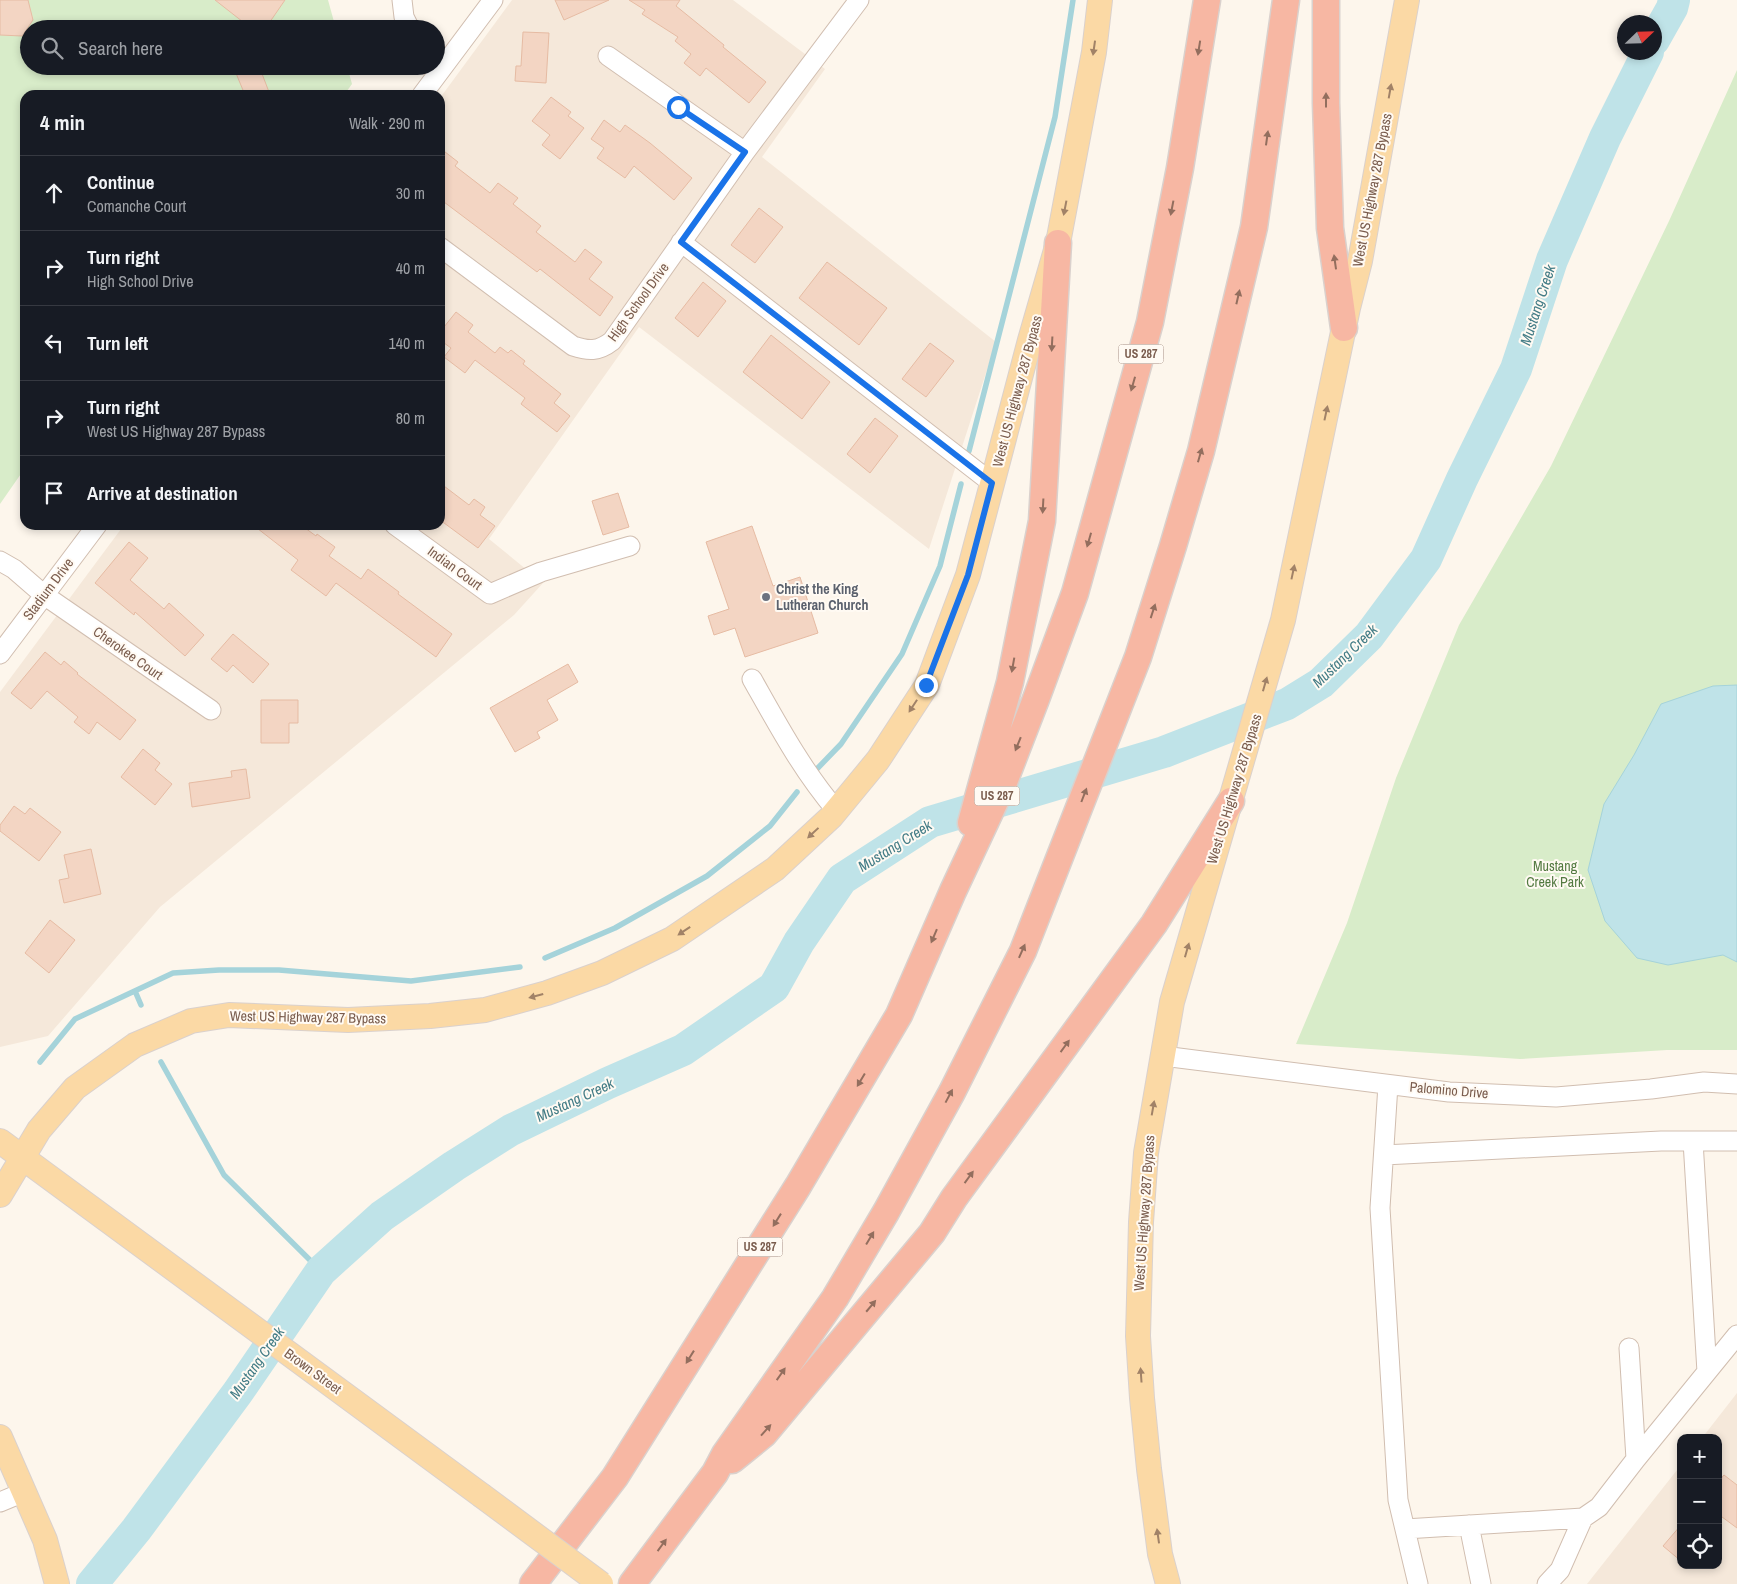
<!DOCTYPE html>
<html lang="en">
<head>
<meta charset="utf-8">
<style>
	body { margin:0; font-family:"Archivo Narrow",sans-serif; background:#242831; color:#f1f3f6 }
	.controls { position:absolute; right:15px; bottom:15px; display:grid; overflow:hidden; border-radius:10px; box-shadow:0 2px 8px #0003 }
	.controls button { width:45px; height:45px; display:grid; place-items:center; padding:0; border:0; border-bottom:1px solid #363941; background:#171b24; color:#f1f3f6; font:25px sans-serif }
	.compass { position:absolute; left:1617px; top:15px; width:45px; height:45px; border-radius:50%; background:#171b24; box-shadow:0 2px 8px #0003; rotate:67deg }
	.stop { position:absolute; width:15px; height:15px; margin:-11px; border:4px solid #1a73e8; border-radius:50%; background:#fff }
	.stop.end { background:#1a73e8; border-color:#fff; box-shadow:0 1px 5px #0008 }
	.list { margin:0; padding:0; list-style:none }
	h2 { display:flex; justify-content:space-between; align-items:center; height:65px; margin:0; padding:0 20px; font-size:21px }
	h2 small { font-size:16px; font-weight:400; color:#9ea1a6 }
	.list li { display:grid; grid-template-columns:32px 1fr auto; gap:15px; align-items:center; box-sizing:border-box; height:75px; padding:0 20px; border-top:1px solid #363941 }
	.list b { display:block; font-size:19px; white-space:nowrap }
	.list p { margin:0; font-size:16px; white-space:nowrap; color:#9ea1a6 }
	.list em { font-size:16px; font-style:normal; color:#9ea1a6 }
	.icon { flex:none; width:28px; height:28px; fill:none; stroke:currentColor; stroke-width:2; stroke-linecap:round; stroke-linejoin:round }
	.map { position:relative; flex:none; width:1737px; height:1584px; overflow:hidden }
	.search { position:absolute; background:#171b24; box-shadow:0 2px 8px #0003; left:20px; top:20px; width:425px; height:55px; display:flex; align-items:center; gap:12px; box-sizing:border-box; padding:0 18px; border-radius:28px; color:#9ea1a6; font-size:19px }
	.panel { position:absolute; background:#171b24; box-shadow:0 2px 8px #0003; left:20px; top:90px; width:425px; height:440px; border-radius:15px }
	.map>svg:first-child { display:block }
</style>
</head>
<body>
<div class="map">
<svg width="1737" height="1584" viewBox="0 0 1737 1584">
	<rect width="100%" height="100%" fill="#fdf6ec"/>
	<path fill="#f5e8da" d="M 512,0 L 733,0 L 825,69 L 762,157 L 996,342 L 929,549 L 639,327 L 489,539 L 543,583 L 514,615 L 160,907 L 48,1036 L 0,1047 L 0,692 L 124,525 L 440,525 L 440,98 Z
		M 1737,1393 L 1737,1584 L 1587,1584 L 1681,1465 L 1681,1565 L 1718,1565 L 1718,1438 L 1702,1438 Z"/>
	<path fill="#d8ecc9" d="M 0,0 L 328,0 L 336,29 L 29,29 L 29,66 L 347,66 L 352,84 L 344,95 L 25,95 L 25,468 L 0,504 Z
		M 1737,70 L 1737,1050 L 1667,1050 L 1520,1059 L 1296,1044 L 1347,923 L 1396,778 L 1459,625 L 1551,466 L 1669,221 Z"/>
	<path fill="#bfe3e8" stroke="#a5d3da" d="M 1737,685 L 1737,962 L 1723,955 L 1668,965 L 1637,958 L 1605,921 L 1588,870 L 1604,804 L 1634,755 L 1661,704 L 1713,686 Z"/>
	<g fill="none" stroke-linecap="round" stroke-linejoin="round">
		<path stroke="#a5d3da" stroke-width="5.5" d="M 969,451 L 1055,117 L 1073,0
			M 813,773 L 841,744 L 902,654 L 940,566 L 961,484
			M 545,958 L 615,928 L 707,876 L 770,826 L 797,792
			M 135,991 L 141,1005
			M 40,1062 L 75,1019 L 173,973 L 219,970 L 279,970 L 411,981 L 520,967
			M 161,1062 L 224,1175 L 321,1271"/>
		<path stroke="#bfe3e8" stroke-width="32" d="M 1654,40 L 1672,8 L 1674,0
			M 92,1584 L 136,1530 L 238,1392 L 321,1271 L 382,1216 L 454,1166 L 511,1130 L 608,1083 L 683,1050 L 774,987 L 799,942 L 842,879 L 930,822 L 1164,752 L 1287,704 L 1321,683 L 1369,636 L 1426,559 L 1462,479 L 1516,369 L 1552,260 L 1605,138 L 1648,52"/>
	</g>
	<path fill="#f3d5c3" stroke="#e6bba3" d="M 0,0 L 28,0 L 33,20 L 22,36 L 0,35 Z
		M 215,0 L 285,0 L 265,29 L 252,29 Z
		M 555,0 L 609,0 L 564,20 Z
		M 629,0 L 680,0 L 676,6 L 724,45 L 723,47 L 766,82 L 749,103 L 706,68 L 700,76 L 684,63 L 691,54 L 675,41 L 678,37 L 642,14 L 645,10 Z
		M 523,32 L 549,33 L 546,83 L 515,81 L 516,66 L 521,66 Z
		M 233,66 L 259,66 L 269,92 L 262,95 L 245,95 Z
		M 551,97 L 571,112 L 568,116 L 584,128 L 560,159 L 542,145 L 550,135 L 532,121 Z
		M 604,120 L 620,132 L 625,125 L 650,143 L 692,178 L 674,200 L 634,166 L 625,178 L 597,158 L 604,148 L 591,139 Z
		M 440,148 L 458,162 L 455,166 L 490,193 L 498,183 L 518,198 L 513,204 L 541,226 L 536,232 L 575,262 L 585,249 L 602,262 L 589,279 L 613,297 L 600,316 L 540,269 L 537,272 L 440,199 Z
		M 759,208 L 783,227 L 755,263 L 731,245 Z
		M 827,262 L 887,308 L 859,345 L 799,298 Z
		M 703,282 L 726,301 L 698,337 L 675,318 Z
		M 456,312 L 473,325 L 468,332 L 495,353 L 500,347 L 508,353 L 511,350 L 525,361 L 523,364 L 561,394 L 554,403 L 570,416 L 557,432 L 521,404 L 525,398 L 475,360 L 465,373 L 444,357 L 451,348 L 440,340 L 440,332 Z
		M 771,335 L 830,382 L 802,419 L 743,372 Z
		M 930,343 L 954,361 L 926,397 L 902,379 Z
		M 875,418 L 898,436 L 870,473 L 847,454 Z
		M 440,483 L 469,505 L 474,499 L 485,507 L 480,515 L 495,526 L 478,548 L 440,520 Z
		M 618,493 L 629,527 L 603,535 L 592,501 Z
		M 253,525 L 301,525 L 316,536 L 317,534 L 335,547 L 329,556 L 361,579 L 368,569 L 399,592 L 398,594 L 452,634 L 436,657 L 336,583 L 326,596 L 291,570 L 298,560 Z
		M 752,526 L 773,586 L 800,577 L 818,633 L 745,657 L 735,628 L 714,635 L 708,616 L 729,609 L 706,542 Z
		M 129,542 L 148,558 L 130,580 L 164,609 L 169,603 L 204,635 L 185,656 L 135,612 L 134,615 L 95,583 Z
		M 233,634 L 269,664 L 253,683 L 233,665 L 227,672 L 211,659 Z
		M 45,652 L 61,665 L 64,661 L 78,673 L 77,674 L 136,720 L 120,740 L 97,722 L 89,734 L 74,722 L 78,717 L 47,691 L 31,709 L 11,693 Z
		M 568,664 L 578,682 L 547,700 L 558,720 L 537,732 L 540,738 L 515,752 L 490,708 Z
		M 261,700 L 298,700 L 298,723 L 289,723 L 289,743 L 261,743 Z
		M 143,749 L 160,763 L 155,770 L 172,784 L 155,805 L 121,777 Z
		M 246,769 L 250,798 L 192,807 L 189,783 L 232,777 L 231,771 Z
		M 14,806 L 25,814 L 30,808 L 61,832 L 39,861 L 0,831 L 0,825 Z
		M 91,849 L 101,894 L 64,903 L 59,880 L 69,878 L 64,855 Z
		M 50,920 L 75,940 L 49,973 L 25,953 Z
		M 1724,1475 L 1737,1485 L 1737,1528 L 1718,1514 L 1718,1482 Z
		M 1681,1525 L 1681,1561 L 1663,1546 Z"/>
	<g fill="none" stroke-linecap="round" stroke-linejoin="round">
		<defs>
			<path id="minor" d="M 402,0 L 404,17 L 410,29
				M 608,56 L 745,152
				M 422,95 L 493,0
				M 681,242 L 992,483
				M 440,247 L 573,346 C 588,351 598,352 612,341 L 745,152 L 859,0
				M 395,525 L 490,594 L 541,572 L 630,546
				M 0,561 L 14,569 L 44,595 L 211,710
				M 0,654 L 97,525
				M 752,679 C 778,725 802,770 836,810
				M 1163,1056 L 1449,1092 L 1556,1097 L 1651,1089 L 1704,1082 L 1737,1084
				M 1388,1085 L 1380,1208 L 1398,1500 L 1418,1584
				M 1693,1141 L 1707,1372
				M 1384,1155 L 1661,1141 L 1737,1141
				M 1629,1348 L 1636,1459
				M 0,1502 L 24,1492
				M 1583,1518 L 1599,1507 L 1636,1459 L 1737,1335
				M 1469,1525 L 1481,1584
				M 1405,1529 L 1583,1518 L 1560,1570 L 1547,1584"/>
			<path id="major" d="M 0,1141 L 481,1495
				M 0,1195 L 39,1130 L 75,1088 L 135,1045 L 191,1021 L 229,1015 L 348,1020 L 430,1016 L 485,1010 L 547,993 L 602,973 L 672,939 L 775,869 L 831,817 L 878,760 L 927,685 L 968,575 L 1030,340 L 1058,243 L 1094,52 L 1100,0
				M 0,1437 L 45,1540 L 57,1584
				M 1168,1584 L 1160,1554 L 1149,1469 L 1142,1398 L 1138,1336 L 1141,1222 L 1146,1153 L 1172,1002 L 1283,620 L 1348,308 L 1360,261 L 1407,0"/>
			<path id="highway" d="M 1326,0 L 1326,103 L 1330,228 L 1344,328
				M 971,823 L 1010,682 L 1042,521 L 1058,243
				M 732,1460 L 764,1434 L 932,1233 L 954,1198 L 1154,924 L 1231,801
				M 533,1584 L 615,1477 L 798,1186 L 899,1015 L 953,891 L 1004,782 L 1036,699 L 1075,593 L 1150,322 L 1180,168 L 1207,0
				M 632,1584 L 715,1473 L 725,1454 L 835,1298 L 886,1212 L 952,1092 L 1023,951 L 1138,657 L 1173,546 L 1201,451 L 1254,227 L 1286,0"/>
		</defs>
		<use href="#minor" stroke="#d1beb0" stroke-width="21"/>
		<use href="#major" stroke="#dad1cd" stroke-width="26"/>
		<use href="#highway" stroke="#dad1cd" stroke-width="29"/>
		<use href="#minor" stroke="#fff" stroke-width="19"/>
		<use href="#major" stroke="#fbd9a5" stroke-width="24"/>
		<use href="#highway" stroke="#f7b7a3" stroke-width="26"/>
		<defs>
			<path id="major-bridge" d="M 481,1495 L 601,1584"/>
		</defs>
		<use href="#major-bridge" stroke="#dad1cd" stroke-width="26" stroke-linecap="butt"/>
		<use href="#major-bridge" stroke="#fbd9a5" stroke-width="24"/>
	</g>
	<defs><path id="oneway-solid" d="M-6-.8H1V-3.2L6.5 0L1 3.2V.8H-6Z" transform="scale(1.25)"/></defs>
	<g fill="#a18267">
		<use href="#oneway-solid" transform="translate(1094 48) rotate(98)"/>
		<use href="#oneway-solid" transform="translate(1390 91) rotate(-80)"/>
		<use href="#oneway-solid" transform="translate(1065 208) rotate(101)"/>
		<use href="#oneway-solid" transform="translate(1326 413) rotate(-78)"/>
		<use href="#oneway-solid" transform="translate(1293 572) rotate(-78)"/>
		<use href="#oneway-solid" transform="translate(1265 684) rotate(-74)"/>
		<use href="#oneway-solid" transform="translate(913 706) rotate(123)"/>
		<use href="#oneway-solid" transform="translate(813 833) rotate(137)"/>
		<use href="#oneway-solid" transform="translate(684 931) rotate(146)"/>
		<use href="#oneway-solid" transform="translate(1187 950) rotate(-74)"/>
		<use href="#oneway-solid" transform="translate(536 996) rotate(165)"/>
		<use href="#oneway-solid" transform="translate(1153 1108) rotate(-80)"/>
		<use href="#oneway-solid" transform="translate(1141 1375) rotate(-94)"/>
		<use href="#oneway-solid" transform="translate(1158 1536) rotate(-98)"/>
	</g>
	<g fill="#936e5e">
		<use href="#oneway-solid" transform="translate(1199 48) rotate(99)"/>
		<use href="#oneway-solid" transform="translate(1326 100) rotate(-90)"/>
		<use href="#oneway-solid" transform="translate(1267 138) rotate(-82)"/>
		<use href="#oneway-solid" transform="translate(1172 208) rotate(101)"/>
		<use href="#oneway-solid" transform="translate(1335 262) rotate(-98)"/>
		<use href="#oneway-solid" transform="translate(1238 297) rotate(-77)"/>
		<use href="#oneway-solid" transform="translate(1052 344) rotate(93)"/>
		<use href="#oneway-solid" transform="translate(1133 384) rotate(106)"/>
		<use href="#oneway-solid" transform="translate(1200 455) rotate(-74)"/>
		<use href="#oneway-solid" transform="translate(1043 506) rotate(93)"/>
		<use href="#oneway-solid" transform="translate(1089 540) rotate(106)"/>
		<use href="#oneway-solid" transform="translate(1153 611) rotate(-72)"/>
		<use href="#oneway-solid" transform="translate(1013 665) rotate(100)"/>
		<use href="#oneway-solid" transform="translate(1018 744) rotate(112)"/>
		<use href="#oneway-solid" transform="translate(1084 795) rotate(-69)"/>
		<use href="#oneway-solid" transform="translate(934 936) rotate(113)"/>
		<use href="#oneway-solid" transform="translate(1022 951) rotate(-66)"/>
		<use href="#oneway-solid" transform="translate(1065 1046) rotate(-54)"/>
		<use href="#oneway-solid" transform="translate(861 1080) rotate(121)"/>
		<use href="#oneway-solid" transform="translate(949 1096) rotate(-62)"/>
		<use href="#oneway-solid" transform="translate(969 1177) rotate(-54)"/>
		<use href="#oneway-solid" transform="translate(777 1220) rotate(122)"/>
		<use href="#oneway-solid" transform="translate(870 1238) rotate(-59)"/>
		<use href="#oneway-solid" transform="translate(871 1306) rotate(-50)"/>
		<use href="#oneway-solid" transform="translate(690 1357) rotate(122)"/>
		<use href="#oneway-solid" transform="translate(781 1374) rotate(-55)"/>
		<use href="#oneway-solid" transform="translate(766 1430) rotate(-48)"/>
		<use href="#oneway-solid" transform="translate(662 1545) rotate(-54)"/>
	</g>
	<g fill="none" stroke-linecap="round" stroke-linejoin="round">
		<path stroke="#1a73e8" stroke-width="6" d="M 678,107 L 745,152 L 681,242 L 992,483 L 968,575 L 926,685"/>
	</g>
	<circle fill="#6b7280" stroke="#fffaf3" stroke-width="2" cx="766" cy="597" r="5"/>
	<g text-anchor="middle" stroke-width="4" stroke-linejoin="round" paint-order="stroke">
		<g fill="#fffaf3" stroke="#a28b7f" stroke-width="1">
			<rect x="1118.5" y="344.5" width="45" height="19" rx="4"/>
			<rect x="974.5" y="786.5" width="45" height="19" rx="4"/>
			<rect x="737.5" y="1237.5" width="45" height="19" rx="4"/>
		</g>
		<g font-size="12" font-weight="bold" fill="#7a5c4d">
			<text x="1141" y="358">US 287</text>
			<text x="997" y="800">US 287</text>
			<text x="760" y="1251">US 287</text>
		</g>
		<g font-size="14" fill="#7a5c4d" stroke="#fffaf3">
			<text transform="translate(1372 190) rotate(-79)" y="5">West US Highway 287 Bypass</text>
			<text transform="translate(638 302) rotate(-54)" y="5">High School Drive</text>
			<text transform="translate(1017 391) rotate(-75)" y="5">West US Highway 287 Bypass</text>
			<text transform="translate(455 568) rotate(36)" y="5">Indian Court</text>
			<text transform="translate(48 589) rotate(-53)" y="5">Stadium Drive</text>
			<text transform="translate(128 653) rotate(35)" y="5">Cherokee Court</text>
			<text transform="translate(1234 789) rotate(-73)" y="5">West US Highway 287 Bypass</text>
			<text transform="translate(308 1017) rotate(1)" y="5">West US Highway 287 Bypass</text>
			<text transform="translate(1449 1090) rotate(5)" y="5">Palomino Drive</text>
			<text transform="translate(1144 1213) rotate(-86)" y="5">West US Highway 287 Bypass</text>
			<text transform="translate(313 1371) rotate(36)" y="5">Brown Street</text>
		</g>
		<g font-size="14" font-weight="bold" fill="#5b616d" stroke="#fffaf3" text-anchor="start">
			<text x="776" y="594">Christ the King<tspan x="776" dy="16">Lutheran Church</tspan></text>
		</g>
		<g font-size="14" fill="#537a41" stroke="#fffaf3">
			<text x="1555" y="871">Mustang<tspan x="1555" dy="16">Creek Park</tspan></text>
		</g>
		<g font-size="15" font-style="italic" fill="#437c86" stroke="#fffaf3">
			<text transform="translate(1538 305) rotate(-72)" y="5">Mustang Creek</text>
			<text transform="translate(1345 656) rotate(-44)" y="5">Mustang Creek</text>
			<text transform="translate(895 846) rotate(-32)" y="5">Mustang Creek</text>
			<text transform="translate(575 1100) rotate(-25)" y="5">Mustang Creek</text>
			<text transform="translate(257 1363) rotate(-55)" y="5">Mustang Creek</text>
		</g>
	</g>
</svg>
<div class="controls">
<button>+</button>
<button>−</button>
<button><svg class="icon" aria-label="locate" viewBox="0 0 24 24"><circle cx="12" cy="12" r="6"/><path d="M12 2v4M12 18v4M2 12h4M18 12h4"/></svg></button>
</div>
<svg class="compass" viewBox="-18 -18 36 36"><path d="M0-13l5 13h-10z" fill="#e53935"/><path d="M0 13l5-13h-10z" fill="#9ea1a6"/></svg>
<div class="stop" style="left:678px;top:107px"></div>
<div class="stop end" style="left:926px;top:685px"></div>
<div class="search"><svg class="icon" aria-label="search" viewBox="0 0 24 24"><circle cx="10" cy="10" r="6"/><path d="M15 15l6 6"/></svg>Search here</div>
<section class="panel">
<h2>4 min<small>Walk · 290 m</small></h2>
<ul class="list">
<li><svg class="icon" aria-label="ahead" viewBox="0 0 24 24"><path d="M12 20V5M6 11l6-6 6 6"/></svg><div><b>Continue</b><p>Comanche Court</p></div><em>30 m</em></li>
<li><svg class="icon" aria-label="right" viewBox="0 0 24 24"><path d="M7 20v-9h11M14 6l5 5-5 5"/></svg><div><b>Turn right</b><p>High School Drive</p></div><em>40 m</em></li>
<li><svg class="icon" aria-label="left" viewBox="0 0 24 24"><path d="M17 20v-9H6M10 6l-5 5 5 5"/></svg><div><b>Turn left</b></div><em>140 m</em></li>
<li><svg class="icon" aria-label="right" viewBox="0 0 24 24"><path d="M7 20v-9h11M14 6l5 5-5 5"/></svg><div><b>Turn right</b><p>West US Highway 287 Bypass</p></div><em>80 m</em></li>
<li><svg class="icon" aria-label="arrive" viewBox="0 0 24 24"><path d="M6 21V4h12l-3 4 3 4H6"/></svg><div><b>Arrive at destination</b></div></li>
</ul>
</section>
</div>
</body>
</html>
